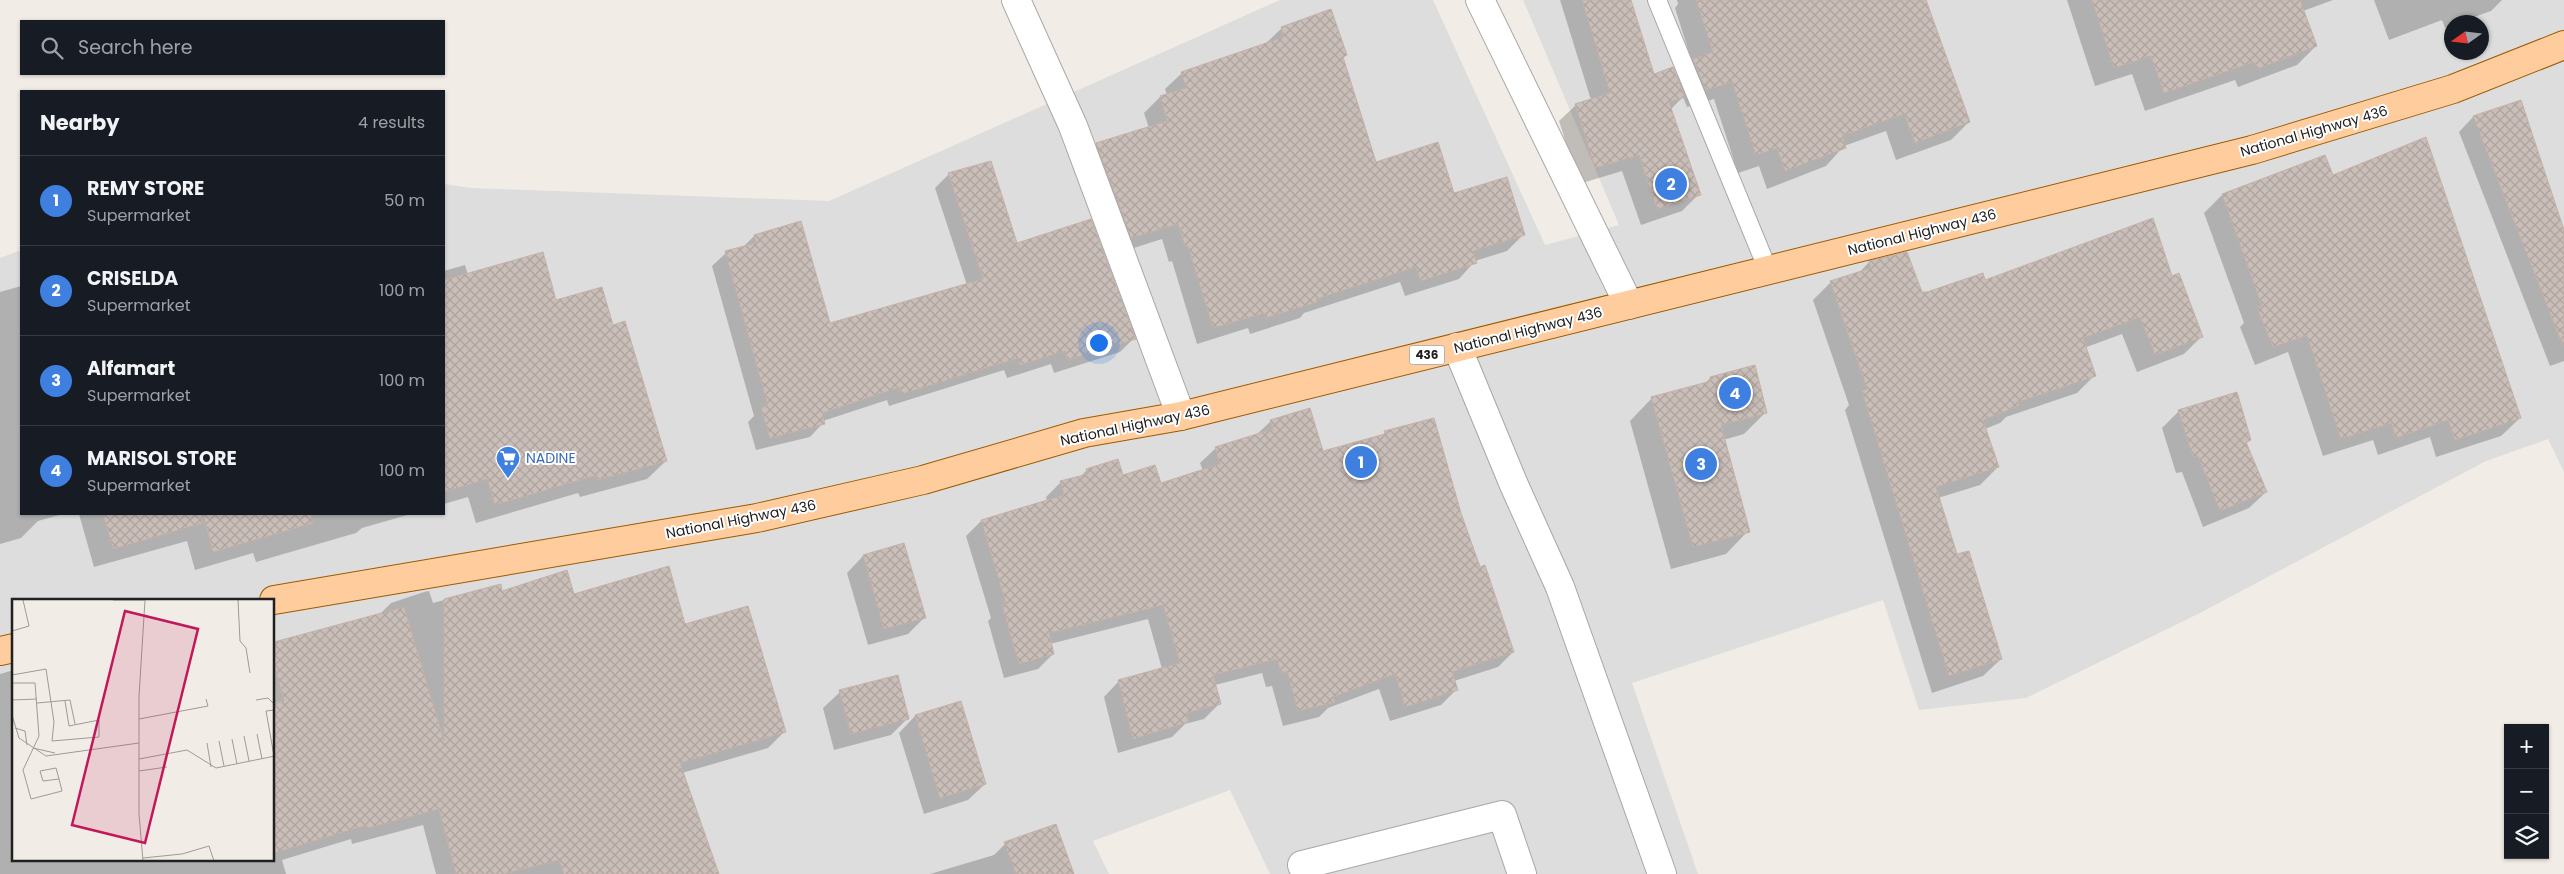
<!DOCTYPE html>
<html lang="en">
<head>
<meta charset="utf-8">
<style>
	body { margin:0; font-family:Poppins,sans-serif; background:#242831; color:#f1f3f6 }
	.controls { position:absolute; right:15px; bottom:15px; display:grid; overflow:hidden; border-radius:0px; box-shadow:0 1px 4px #0004 }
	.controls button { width:45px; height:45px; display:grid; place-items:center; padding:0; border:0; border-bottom:1px solid #363941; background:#171b24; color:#f1f3f6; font:25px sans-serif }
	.compass { position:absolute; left:2444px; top:15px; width:45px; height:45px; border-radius:50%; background:#171b24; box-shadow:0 1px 4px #0004; rotate:256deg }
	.you { position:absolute; left:1098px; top:342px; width:18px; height:18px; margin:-12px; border:4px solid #fff; border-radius:50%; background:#1a73e8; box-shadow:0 0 0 8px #1a73e833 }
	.badge { display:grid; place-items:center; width:32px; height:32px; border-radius:50%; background:#2563eb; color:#fff; font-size:16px; font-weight:700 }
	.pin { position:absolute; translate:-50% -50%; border:2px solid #fff; box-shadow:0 1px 5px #0006 }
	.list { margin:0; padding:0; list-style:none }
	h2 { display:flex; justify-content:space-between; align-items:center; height:65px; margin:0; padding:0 20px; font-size:21px }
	h2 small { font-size:16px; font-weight:400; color:#9ea1a6 }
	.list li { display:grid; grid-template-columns:32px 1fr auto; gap:15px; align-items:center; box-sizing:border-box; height:90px; padding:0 20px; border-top:1px solid #363941 }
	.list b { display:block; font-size:19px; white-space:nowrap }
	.list p { margin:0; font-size:16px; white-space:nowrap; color:#9ea1a6 }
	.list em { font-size:16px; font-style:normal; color:#9ea1a6 }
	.icon { flex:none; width:28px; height:28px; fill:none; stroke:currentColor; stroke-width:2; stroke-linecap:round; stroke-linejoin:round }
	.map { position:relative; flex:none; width:2564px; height:874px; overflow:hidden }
	.search { position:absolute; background:#171b24; box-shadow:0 1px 4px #0004; left:20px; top:20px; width:425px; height:55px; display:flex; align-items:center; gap:12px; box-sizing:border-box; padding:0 18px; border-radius:0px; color:#9ea1a6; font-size:19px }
	.panel { position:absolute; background:#171b24; box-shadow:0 1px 4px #0004; left:20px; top:90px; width:425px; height:425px; border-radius:0px }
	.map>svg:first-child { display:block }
</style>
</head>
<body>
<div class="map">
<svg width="2564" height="874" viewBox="0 0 2564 874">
	<defs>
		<pattern id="building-cross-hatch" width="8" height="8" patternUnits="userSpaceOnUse" patternTransform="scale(1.25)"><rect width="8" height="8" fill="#cabeb9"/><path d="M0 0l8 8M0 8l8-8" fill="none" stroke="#ada39f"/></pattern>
	</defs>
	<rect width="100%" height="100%" fill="#f1ede6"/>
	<path fill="#dedddd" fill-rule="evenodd" d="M 1280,0 L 1433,0 L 1545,245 L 1619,225 L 1523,0 L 2564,0 L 2564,472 L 2548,439 L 2486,461 L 2200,613 L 2026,698 L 1919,710 L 1883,600 L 1632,683 L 1698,874 L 1270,874 L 1230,790 L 1093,841 L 1109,874 L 0,874 L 0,258 L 21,250 L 21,514 L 444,514 L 444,184 L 471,188 L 829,201 ZM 2452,22 L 2482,22 L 2482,52 L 2452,52 ZM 14,600 L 274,600 L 274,860 L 14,860 Z"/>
	<path fill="#0003" d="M 1560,0 L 1630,0 L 1653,75 L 1676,78 L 1692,62 L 1675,8 L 1678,4 L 1677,0 L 1925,0 L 1969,122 L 1951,140 L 1896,160 L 1886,131 L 1844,146 L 1826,166 L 1767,189 L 1759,166 L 1738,173 L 1714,99 L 1687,107 L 1683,97 L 1670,110 L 1699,194 L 1682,211 L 1641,225 L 1622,171 L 1579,184 L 1559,121 L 1576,105 L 1591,100 Z
		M 2067,0 L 2333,0 L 2303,11 L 2316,46 L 2297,65 L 2238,87 L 2235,80 L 2145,111 L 2132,74 L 2095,86 Z
		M 2374,0 L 2502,0 L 2491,11 L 2460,22 L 2452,22 L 2452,26 L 2445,28 L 2442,20 L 2389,40 Z
		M 1282,28 L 1346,55 L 1343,58 L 1376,163 L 1454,195 L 1523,235 L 1507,251 L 1475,261 L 1459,279 L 1405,296 L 1400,282 L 1304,313 L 1300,318 L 1250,334 L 1248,328 L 1197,344 L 1172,261 L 1169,262 L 1162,239 L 1115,254 L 1080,160 L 1097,144 L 1149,128 L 1144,113 L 1160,97 L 1167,95 L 1165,89 L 1182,73 L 1265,44 Z
		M 2521,101 L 2564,234 L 2564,361 L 2550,366 L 2459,132 L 2473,117 Z
		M 2325,156 L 2333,177 L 2520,418 L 2501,436 L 2436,457 L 2430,437 L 2378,455 L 2373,440 L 2323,456 L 2288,352 L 2255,365 L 2240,327 L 2244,323 L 2204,213 L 2222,195 Z
		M 949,174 L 1016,245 L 1134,338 L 1120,352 L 1054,373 L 1051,364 L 1007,378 L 1004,370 L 889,406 L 887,400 L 823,421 L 823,423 L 810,437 L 756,450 L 748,422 L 754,416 L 712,266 L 726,253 L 742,248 L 754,236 L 830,325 L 967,285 L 935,188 Z
		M 1869,262 L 1921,293 L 1927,294 L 1984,281 L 2171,278 L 2202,336 L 2184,354 L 2137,372 L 2122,334 L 2084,348 L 2094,376 L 2077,393 L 2006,417 L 2000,423 L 1985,429 L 1998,467 L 1980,485 L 1938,498 L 1957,556 L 2001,659 L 1983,676 L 1932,693 L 1845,410 L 1849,405 L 1813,300 L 1831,282 L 1859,273 Z
		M 465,265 L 468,275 L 555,301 L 612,327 L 666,461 L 647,479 L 580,497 L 578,493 L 476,523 L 468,497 L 444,504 L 444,271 Z
		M 21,286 L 21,514 L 63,514 L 38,521 L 21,538 L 0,544 L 0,292 Z
		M 1710,378 L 1766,412 L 1744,434 L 1723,440 L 1748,531 L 1726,554 L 1671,569 L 1630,421 L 1652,398 L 1705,384 Z
		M 2179,411 L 2250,440 L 2246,444 L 2266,492 L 2249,508 L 2203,527 L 2182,472 L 2176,473 L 2162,428 Z
		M 1433,419 L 1460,513 L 1513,652 L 1498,667 L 1454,681 L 1457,689 L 1441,705 L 1390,721 L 1379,689 L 1328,708 L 1319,717 L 1283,726 L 1272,686 L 1266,687 L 1262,673 L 1215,685 L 1219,704 L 1204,719 L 1185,724 L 1172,737 L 1118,753 L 1104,697 L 1119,681 L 1162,669 L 1148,619 L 1050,644 L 1053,654 L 1038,669 L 1004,678 L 988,621 L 991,618 L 966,536 L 981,521 L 1047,501 L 1046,497 L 1061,482 L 1079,478 L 1087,470 L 1160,484 L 1203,471 L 1200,463 L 1216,448 L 1256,435 L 1271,421 L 1322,453 Z
		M 79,514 L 411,514 L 362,528 L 356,533 L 256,562 L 253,553 L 195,570 L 187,541 L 94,567 Z
		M 863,556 L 925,617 L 908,634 L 868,645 L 847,573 Z
		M 500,585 L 501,592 L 573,595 L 684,626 L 784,732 L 768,748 L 682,773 L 717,874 L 436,874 L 423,825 L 352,844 L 351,839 L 282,860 L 286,874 L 0,874 L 0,674 L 14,670 L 14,860 L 274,860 L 274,643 L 379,615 L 391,603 L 424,592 L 429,591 L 433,603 Z
		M 840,692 L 908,718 L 891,735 L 834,750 L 823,708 Z
		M 961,703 L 985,784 L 968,800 L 924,814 L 899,733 L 915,716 Z
		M 1005,844 L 1073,874 L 930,874 L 994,855 Z"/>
	<path fill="url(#building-cross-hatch)" stroke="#c4b1a7" d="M 1582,0 L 1631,0 L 1654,74 L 1673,67 L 1685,97 L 1669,102 L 1701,195 L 1657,209 L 1639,155 L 1595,168 L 1575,104 L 1610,93 Z
		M 1696,0 L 1926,0 L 1970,122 L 1915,143 L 1904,114 L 1842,136 L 1846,148 L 1785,171 L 1777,148 L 1756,155 L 1732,82 L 1706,90 L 1693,59 L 1713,52 Z
		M 2092,0 L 2300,0 L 2317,46 L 2257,69 L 2254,62 L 2164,93 L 2151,56 L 2114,68 Z
		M 1331,9 L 1347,55 L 1343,57 L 1376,162 L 1438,142 L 1454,193 L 1507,177 L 1525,235 L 1473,251 L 1477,263 L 1421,281 L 1416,267 L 1316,299 L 1317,302 L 1266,318 L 1264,313 L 1213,328 L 1188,246 L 1185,246 L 1178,224 L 1131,238 L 1096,143 L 1167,121 L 1160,96 L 1186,88 L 1181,72 L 1284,37 L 1281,27 Z
		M 2521,100 L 2564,230 L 2564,344 L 2562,344 L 2473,116 Z
		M 2426,137 L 2521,418 L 2455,440 L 2448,420 L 2396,438 L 2391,423 L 2341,439 L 2307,335 L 2273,347 L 2257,308 L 2262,306 L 2222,194 L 2325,155 L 2333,175 Z
		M 991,161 L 1017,243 L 1091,219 L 1136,339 L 1068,360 L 1065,351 L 1020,365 L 1018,358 L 902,394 L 900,387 L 822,413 L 825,424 L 770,438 L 761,408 L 768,406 L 725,251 L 756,243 L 754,235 L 801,221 L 830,323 L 983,279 L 948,173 Z
		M 2153,218 L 2172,276 L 2179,273 L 2203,337 L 2155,355 L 2140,317 L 2083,338 L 2096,376 L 2018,402 L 2019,406 L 1983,420 L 1999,467 L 1936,487 L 1957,554 L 1969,551 L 2002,659 L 1949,676 L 1862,391 L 1867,389 L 1830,281 L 1871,268 L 1869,261 L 1907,252 L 1922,292 L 1927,292 L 1983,273 L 1985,280 Z
		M 543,252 L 556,300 L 602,287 L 613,325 L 625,321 L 667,461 L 598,480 L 597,475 L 495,505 L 487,479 L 444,492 L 444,280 Z
		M 1755,365 L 1767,413 L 1721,425 L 1750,532 L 1693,547 L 1651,397 L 1711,381 L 1710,377 Z
		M 2237,392 L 2251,440 L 2246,442 L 2267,492 L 2220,511 L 2198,456 L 2193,457 L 2178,410 Z
		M 1310,408 L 1323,451 L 1385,434 L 1384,431 L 1434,418 L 1461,513 L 1480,567 L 1485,565 L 1514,652 L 1452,672 L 1458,690 L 1405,707 L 1395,674 L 1333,697 L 1335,702 L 1298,711 L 1287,671 L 1281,673 L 1277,659 L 1213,675 L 1221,704 L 1186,713 L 1188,722 L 1133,739 L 1118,680 L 1180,663 L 1163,605 L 1049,633 L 1054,654 L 1019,664 L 1002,605 L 1006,604 L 981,520 L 1064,495 L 1060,481 L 1088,474 L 1086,469 L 1118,459 L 1123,475 L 1155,465 L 1161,483 L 1220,464 L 1215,447 L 1273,429 L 1270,420 Z
		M 103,514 L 201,514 L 203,523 L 113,549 Z
		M 203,514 L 311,514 L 313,523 L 213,552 Z
		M 904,543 L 926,618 L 884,629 L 863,555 Z
		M 669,566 L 685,624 L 748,606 L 786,732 L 680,763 L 719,874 L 564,874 L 559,860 L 503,874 L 456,874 L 439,809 L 368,828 L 367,825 L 274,853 L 274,704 L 284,701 L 274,664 L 274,642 L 404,607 L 444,741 L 444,599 L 501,584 L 502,591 L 567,570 L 574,594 Z
		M 898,675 L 909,719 L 851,734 L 839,690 Z
		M 961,701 L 986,784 L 940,798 L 915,715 Z
		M 1056,824 L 1074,874 L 1016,874 L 1004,842 Z"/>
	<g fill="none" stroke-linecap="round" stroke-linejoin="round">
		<defs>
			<path id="service" d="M 1657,0 L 1768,270"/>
			<path id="minor" d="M 1016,0 L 1073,126 L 1181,416
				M 1480,0 L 1629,305
				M 1457,347 L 1514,485 L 1560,587 L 1662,874
				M 1306,874 L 1302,865 L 1502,815 L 1522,874"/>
			<path id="primary" d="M 274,600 L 757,518 L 923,480 L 1084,433 L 1181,416 L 2252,150 L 2453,89 L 2564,45
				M 0,651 L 14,648"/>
		</defs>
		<use href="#service" stroke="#a7a7a7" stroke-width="20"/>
		<use href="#minor" stroke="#a7a7a7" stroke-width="30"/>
		<use href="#primary" stroke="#9c5b00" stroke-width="30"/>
		<use href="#service" stroke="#fff" stroke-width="18"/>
		<use href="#minor" stroke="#fff" stroke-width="28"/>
		<use href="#primary" stroke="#ffcc9d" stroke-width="28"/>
	</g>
	<defs>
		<symbol id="supermarket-pin" viewBox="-11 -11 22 30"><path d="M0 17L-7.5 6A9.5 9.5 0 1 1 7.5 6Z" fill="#3f7fe0" stroke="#fff"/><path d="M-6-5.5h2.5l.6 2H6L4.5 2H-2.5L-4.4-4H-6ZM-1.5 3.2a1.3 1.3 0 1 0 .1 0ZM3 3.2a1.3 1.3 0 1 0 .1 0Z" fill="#fff"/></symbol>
	</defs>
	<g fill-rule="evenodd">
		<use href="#supermarket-pin" x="494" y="444" width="28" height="38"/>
	</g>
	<g text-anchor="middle" stroke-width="4" stroke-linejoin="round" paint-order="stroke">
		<rect fill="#fff" stroke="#636363" stroke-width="1" x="1409.5" y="345.5" width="35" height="19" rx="4"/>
		<g font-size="12" font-weight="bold" fill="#202020">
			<text x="1427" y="359">436</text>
		</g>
		<g font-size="14" fill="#202020" stroke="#fff">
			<text transform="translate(2314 131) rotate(-16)" y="5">National Highway 436</text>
			<text transform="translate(1922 232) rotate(-14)" y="5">National Highway 436</text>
			<text transform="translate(1528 330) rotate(-14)" y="5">National Highway 436</text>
			<text transform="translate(1135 425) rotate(-12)" y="5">National Highway 436</text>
			<text transform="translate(741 519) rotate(-11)" y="5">National Highway 436</text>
		</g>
		<g font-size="14" fill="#366cbe" stroke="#fff" text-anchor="start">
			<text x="526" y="463">NADINE</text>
		</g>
	</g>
	<g transform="translate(12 599)">
		<rect width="262" height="262" fill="#f1ede6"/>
		<path fill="none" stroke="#9d9b97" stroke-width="1" d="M 101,1 L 132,1M 226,1 L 228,42 L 234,49 L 238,74M 0,32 L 17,27 L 11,1M 0,76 L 34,70 L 42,123 L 40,142 L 87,138 L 87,121 L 57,127 L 53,102M 0,84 L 23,84 L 27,137 L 11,171 L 19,200 L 50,192 L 47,180 L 44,169 L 28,172 L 31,182 L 47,180M 0,101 L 25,100M 244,101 L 256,99 L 263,106M 25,104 L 58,101 L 63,125M 0,116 L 7,139 L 34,157 L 127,144M 127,120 L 196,107 L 194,100M 3,129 L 13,132 L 15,146M 245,135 L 250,160M 232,137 L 237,162M 220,140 L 225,165M 207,142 L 212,167M 195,144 L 199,168M 21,149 L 43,154M 262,157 L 254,112 L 263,111M 127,160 L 175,151 L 204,169 L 263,157M 127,172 L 155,168M 131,259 L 170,255 L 197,247 L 202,262M 131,262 L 127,215 L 127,97 L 133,1"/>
		<path fill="#c2185b" fill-opacity="0.15" stroke="#c2185b" stroke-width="2.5" d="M 113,12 L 186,30 L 133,244 L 60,226 Z"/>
		<rect width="262" height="262" fill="none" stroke="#202020" stroke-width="2.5"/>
	</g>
</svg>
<div class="controls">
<button>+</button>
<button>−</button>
<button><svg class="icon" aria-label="layers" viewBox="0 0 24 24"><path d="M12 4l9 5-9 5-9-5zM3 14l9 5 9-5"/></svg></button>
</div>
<svg class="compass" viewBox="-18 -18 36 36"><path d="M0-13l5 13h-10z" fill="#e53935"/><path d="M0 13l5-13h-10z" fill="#9ea1a6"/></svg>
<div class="you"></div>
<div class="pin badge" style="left:1361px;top:462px;background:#3f7fe0">1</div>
<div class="pin badge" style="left:1671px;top:184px;background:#3f7fe0">2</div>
<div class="pin badge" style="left:1701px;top:464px;background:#3f7fe0">3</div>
<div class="pin badge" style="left:1735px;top:393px;background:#3f7fe0">4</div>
<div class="search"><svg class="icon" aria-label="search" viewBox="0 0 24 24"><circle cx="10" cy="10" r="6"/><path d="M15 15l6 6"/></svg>Search here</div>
<section class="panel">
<h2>Nearby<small>4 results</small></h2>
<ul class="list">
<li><span class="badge" style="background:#3f7fe0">1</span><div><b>REMY STORE</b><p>Supermarket</p></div><em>50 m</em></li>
<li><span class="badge" style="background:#3f7fe0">2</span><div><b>CRISELDA</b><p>Supermarket</p></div><em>100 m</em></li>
<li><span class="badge" style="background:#3f7fe0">3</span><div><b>Alfamart</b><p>Supermarket</p></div><em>100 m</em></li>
<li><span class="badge" style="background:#3f7fe0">4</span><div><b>MARISOL STORE</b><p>Supermarket</p></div><em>100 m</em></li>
</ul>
</section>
</div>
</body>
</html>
